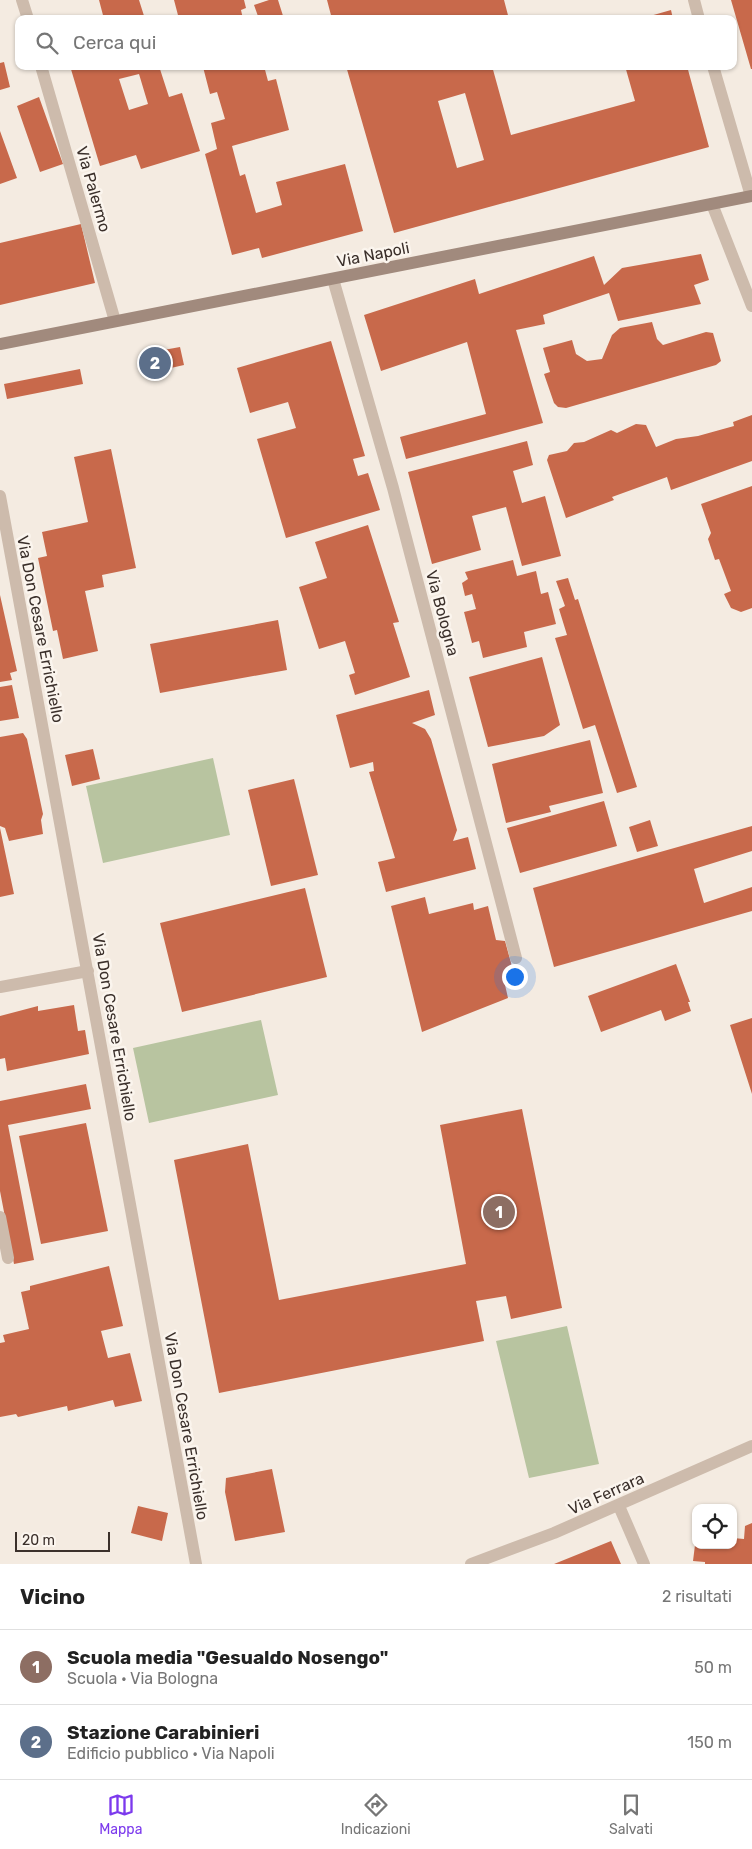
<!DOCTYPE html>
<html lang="it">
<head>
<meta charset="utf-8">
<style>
	body { margin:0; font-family:Rubik,sans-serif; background:#f6f6f6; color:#222 }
	.controls { position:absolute; right:15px; bottom:15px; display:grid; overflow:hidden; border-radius:10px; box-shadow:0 1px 4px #0004 }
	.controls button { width:45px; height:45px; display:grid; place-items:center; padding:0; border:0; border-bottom:1px solid #e0e0e0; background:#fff; color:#222; font:25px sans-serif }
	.scale { position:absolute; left:15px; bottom:12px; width:95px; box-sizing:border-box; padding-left:5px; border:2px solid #3b302b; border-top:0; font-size:14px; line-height:18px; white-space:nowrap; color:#3b302b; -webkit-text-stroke:4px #fbf5ee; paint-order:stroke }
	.you { position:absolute; left:514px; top:976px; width:18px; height:18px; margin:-12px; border:4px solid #fff; border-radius:50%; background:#1a73e8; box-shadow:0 0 0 8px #1a73e833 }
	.badge { display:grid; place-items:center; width:32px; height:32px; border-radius:50%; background:#7c3aed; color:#fff; font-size:16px; font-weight:700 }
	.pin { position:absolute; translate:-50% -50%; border:2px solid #fff; box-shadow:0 1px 5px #0006 }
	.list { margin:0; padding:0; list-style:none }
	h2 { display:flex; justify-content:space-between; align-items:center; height:65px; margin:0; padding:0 20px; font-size:21px }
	h2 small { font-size:16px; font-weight:400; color:#767676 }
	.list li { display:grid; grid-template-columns:32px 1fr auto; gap:15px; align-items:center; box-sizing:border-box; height:75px; padding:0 20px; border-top:1px solid #e0e0e0 }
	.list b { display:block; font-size:19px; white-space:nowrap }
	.list p { margin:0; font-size:16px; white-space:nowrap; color:#767676 }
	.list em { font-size:16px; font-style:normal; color:#767676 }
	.icon { flex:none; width:28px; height:28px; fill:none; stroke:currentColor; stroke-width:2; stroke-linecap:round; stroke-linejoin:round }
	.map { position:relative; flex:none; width:752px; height:1564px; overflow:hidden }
	.search { position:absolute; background:#fff; box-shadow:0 1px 4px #0004; left:15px; right:15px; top:15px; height:55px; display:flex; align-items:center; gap:12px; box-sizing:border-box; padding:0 18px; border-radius:10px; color:#767676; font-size:19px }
	.sheet { height:215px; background:#fff }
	nav { display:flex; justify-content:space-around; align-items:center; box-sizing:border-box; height:70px; border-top:1px solid #e0e0e0; background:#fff; font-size:14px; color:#767676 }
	nav a { display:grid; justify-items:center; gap:2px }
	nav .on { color:#7c3aed }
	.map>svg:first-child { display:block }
</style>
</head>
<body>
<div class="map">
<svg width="752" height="1564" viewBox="0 0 752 1564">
	<rect width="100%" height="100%" fill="#f4ebe1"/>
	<path fill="#b8c4a0" d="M 213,758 L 230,835 L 103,863 L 86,786 Z
		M 261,1020 L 278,1095 L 149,1123 L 133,1048 Z
		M 567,1326 L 599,1464 L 529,1478 L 496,1341 Z"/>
	<path fill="#c8694b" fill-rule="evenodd" d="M 99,0 L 139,0 L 145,19 L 104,19 Z
		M 174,0 L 244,0 L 246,8 L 241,10 L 243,19 L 195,19 L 193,15 L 179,19 Z
		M 269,0 L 278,0 L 284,19 L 259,19 L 254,5 Z
		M 327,0 L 504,0 L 509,19 L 332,19 Z
		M 731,0 L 752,0 L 752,69 L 751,69 Z
		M 671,10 L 673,19 L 643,19 L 643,18 Z
		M 4,62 L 10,87 L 0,90 L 0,63 Z
		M 70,66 L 159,66 L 169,97 L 182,93 L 200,151 L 141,169 L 136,155 L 100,166 ZM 139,74 L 148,104 L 129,110 L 119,79 Z
		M 264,66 L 268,81 L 276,79 L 289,130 L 232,146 L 240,176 L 245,174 L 256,213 L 282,205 L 276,182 L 345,164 L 363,231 L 262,258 L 259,248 L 232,255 L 205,154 L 217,149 L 211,123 L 225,119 L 217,92 L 210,94 L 203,67 Z
		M 346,66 L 492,66 L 511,135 L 635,101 L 625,66 L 687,66 L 709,147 L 394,233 ZM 465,93 L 484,160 L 457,168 L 438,101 Z
		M 39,97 L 63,164 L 40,172 L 17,106 Z
		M 0,131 L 17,178 L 0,184 Z
		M 81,224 L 95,283 L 0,305 L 0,243 Z
		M 701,254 L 709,280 L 694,285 L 701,304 L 618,321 L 609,293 L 543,315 L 545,324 L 516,330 L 543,423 L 406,459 L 400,437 L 486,414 L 467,342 L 381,371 L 364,315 L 475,279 L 479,294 L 594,256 L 604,285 L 622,268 Z
		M 652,322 L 657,339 L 663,345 L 706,332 L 713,333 L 721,361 L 716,365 L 566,408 L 558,407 L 554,403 L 544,374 L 550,372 L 543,348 L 572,340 L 576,354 L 587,361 L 602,359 L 612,335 L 620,328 Z
		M 331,341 L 365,456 L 353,459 L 358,476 L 368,473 L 380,510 L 286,538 L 257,439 L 296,428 L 288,402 L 250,413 L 237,368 Z
		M 180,347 L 184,365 L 162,370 L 158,351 Z
		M 80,369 L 83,384 L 7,399 L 4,384 Z
		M 752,415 L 752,461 L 671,490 L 667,477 L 612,497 L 614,500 L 566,518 L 547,460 L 549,455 L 567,451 L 574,443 L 584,442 L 611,430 L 617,433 L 636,424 L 646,425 L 656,447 L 676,439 L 698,436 L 734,426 L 733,422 Z
		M 527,441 L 533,465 L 513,471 L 522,503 L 545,496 L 561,556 L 522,566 L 506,507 L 472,516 L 481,550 L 432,564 L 408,472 Z
		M 111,449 L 136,568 L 102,575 L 104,587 L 85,591 L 98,651 L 63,659 L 57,630 L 53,631 L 38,558 L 47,556 L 42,532 L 88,522 L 74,457 Z
		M 752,486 L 752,608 L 741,612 L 731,608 L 724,594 L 731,591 L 719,559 L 715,560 L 708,539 L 711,533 L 701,504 Z
		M 368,525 L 399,622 L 393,623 L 410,677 L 355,695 L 349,675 L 355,673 L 345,641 L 319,649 L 299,587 L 327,578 L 315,542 Z
		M 513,560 L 517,576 L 536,571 L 541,594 L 548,592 L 556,624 L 524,632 L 527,647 L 483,658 L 479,641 L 472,643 L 464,612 L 476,609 L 472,594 L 465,596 L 462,583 L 468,579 L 465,572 Z
		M 568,578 L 575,600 L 578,599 L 637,787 L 617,793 L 595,725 L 583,729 L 555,638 L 567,635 L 559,609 L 565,606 L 556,581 Z
		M 0,595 L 17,671 L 10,673 L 12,680 L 0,682 Z
		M 278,620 L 287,670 L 160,693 L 150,644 Z
		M 542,657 L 560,725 L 544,736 L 488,747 L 469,677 Z
		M 12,685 L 19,718 L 0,721 L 0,687 Z
		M 429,690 L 435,715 L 412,723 L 425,729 L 431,739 L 457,830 L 453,841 L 468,837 L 476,869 L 386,892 L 378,862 L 395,858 L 369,772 L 374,771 L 373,762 L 350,768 L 336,715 Z
		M 23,733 L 27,739 L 43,814 L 41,820 L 43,834 L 9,841 L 5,828 L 0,826 L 0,737 Z
		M 590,740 L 603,793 L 549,806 L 551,812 L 506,823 L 492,764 Z
		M 93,749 L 100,779 L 72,786 L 65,755 Z
		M 294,779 L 318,875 L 271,886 L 248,790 Z
		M 604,801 L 617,846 L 520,873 L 507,828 Z
		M 650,820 L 658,846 L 637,852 L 629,827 Z
		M 752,826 L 752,851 L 694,869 L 704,903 L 752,887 L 752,911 L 554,967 L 533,888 Z
		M 0,828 L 14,894 L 0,897 Z
		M 305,888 L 327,977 L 182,1012 L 160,923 Z
		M 425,897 L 429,914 L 473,903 L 474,910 L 488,906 L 496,940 L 505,941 L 513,970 L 503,976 L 508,998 L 422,1032 L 391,906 Z
		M 676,964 L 690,1002 L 688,1002 L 691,1011 L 665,1021 L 661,1010 L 601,1032 L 588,996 Z
		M 74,1005 L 78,1031 L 85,1030 L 89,1054 L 7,1071 L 5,1058 L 0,1059 L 0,1016 L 38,1006 L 38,1011 Z
		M 752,1018 L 752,1094 L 730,1025 Z
		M 86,1084 L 91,1109 L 8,1125 L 34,1260 L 14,1264 L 0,1191 L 0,1101 Z
		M 522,1109 L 562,1308 L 511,1319 L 506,1296 L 476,1301 L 484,1341 L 219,1393 L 174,1160 L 248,1144 L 279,1300 L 466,1264 L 440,1125 Z
		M 86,1123 L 108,1231 L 41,1244 L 19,1136 Z
		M 109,1266 L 123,1326 L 101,1331 L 108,1358 L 130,1353 L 142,1401 L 115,1407 L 113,1400 L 68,1411 L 67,1406 L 18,1417 L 16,1414 L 0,1417 L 0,1343 L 5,1342 L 3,1335 L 29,1329 L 21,1292 L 30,1290 L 30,1286 Z
		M 272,1469 L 285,1532 L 235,1541 L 225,1492 L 226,1478 Z
		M 138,1506 L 168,1513 L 162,1541 L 131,1533 Z
		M 752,1523 L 752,1564 L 705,1564 L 705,1562 L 693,1561 L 695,1545 L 733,1545 L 733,1538 L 744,1539 L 745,1526 Z
		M 611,1541 L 621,1564 L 554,1564 Z"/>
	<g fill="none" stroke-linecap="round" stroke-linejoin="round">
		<path stroke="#cdbbac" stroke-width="12" d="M 22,0 L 28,19
			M 694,0 L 699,19
			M 41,66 L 115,321
			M 713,66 L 751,196
			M 712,204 L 752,306
			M 333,279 L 393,488 L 516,958
			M 0,496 L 196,1564
			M 0,987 L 88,971
			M 0,1217 L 8,1258
			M 619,1506 L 644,1564
			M 471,1564 L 554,1533 L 752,1446"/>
		<path stroke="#a18a7d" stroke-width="12" d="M 0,344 L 752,196"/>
	</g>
	<g text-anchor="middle" stroke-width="5" stroke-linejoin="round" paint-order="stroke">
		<g font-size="16" fill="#3b302b" stroke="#fbf5ee">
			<text transform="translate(94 189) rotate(74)" y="6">Via Palermo</text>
			<text transform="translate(373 254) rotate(-11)" y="6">Via Napoli</text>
			<text transform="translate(443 613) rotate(75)" y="6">Via Bologna</text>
			<text transform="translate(41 629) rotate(79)" y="6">Via Don Cesare Errichiello</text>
			<text transform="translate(115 1027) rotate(80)" y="6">Via Don Cesare Errichiello</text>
			<text transform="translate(187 1426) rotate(80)" y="6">Via Don Cesare Errichiello</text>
			<text transform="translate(606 1493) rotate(-24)" y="6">Via Ferrara</text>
		</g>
	</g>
</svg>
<div class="controls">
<button><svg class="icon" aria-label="locate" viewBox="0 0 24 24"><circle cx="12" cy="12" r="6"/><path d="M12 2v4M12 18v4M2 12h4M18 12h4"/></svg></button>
</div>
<div class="scale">20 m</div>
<div class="you"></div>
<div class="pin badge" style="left:499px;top:1212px;background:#8d6e63">1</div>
<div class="pin badge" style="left:155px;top:363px;background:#5c6f8a">2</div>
<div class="search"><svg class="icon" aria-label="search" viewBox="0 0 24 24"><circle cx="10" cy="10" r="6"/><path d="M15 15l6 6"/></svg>Cerca qui</div>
</div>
<section class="sheet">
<h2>Vicino<small>2 risultati</small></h2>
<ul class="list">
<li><span class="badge" style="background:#8d6e63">1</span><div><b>Scuola media &quot;Gesualdo Nosengo&quot;</b><p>Scuola · Via Bologna</p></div><em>50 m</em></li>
<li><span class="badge" style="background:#5c6f8a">2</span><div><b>Stazione Carabinieri</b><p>Edificio pubblico · Via Napoli</p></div><em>150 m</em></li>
</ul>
</section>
<nav>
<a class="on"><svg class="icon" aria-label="map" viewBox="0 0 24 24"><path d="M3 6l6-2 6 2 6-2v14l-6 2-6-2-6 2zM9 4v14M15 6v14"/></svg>Mappa</a>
<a><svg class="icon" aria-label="directions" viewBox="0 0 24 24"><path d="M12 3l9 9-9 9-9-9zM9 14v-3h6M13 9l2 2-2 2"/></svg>Indicazioni</a>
<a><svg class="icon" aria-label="saved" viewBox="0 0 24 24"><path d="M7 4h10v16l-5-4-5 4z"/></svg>Salvati</a>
</nav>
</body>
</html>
